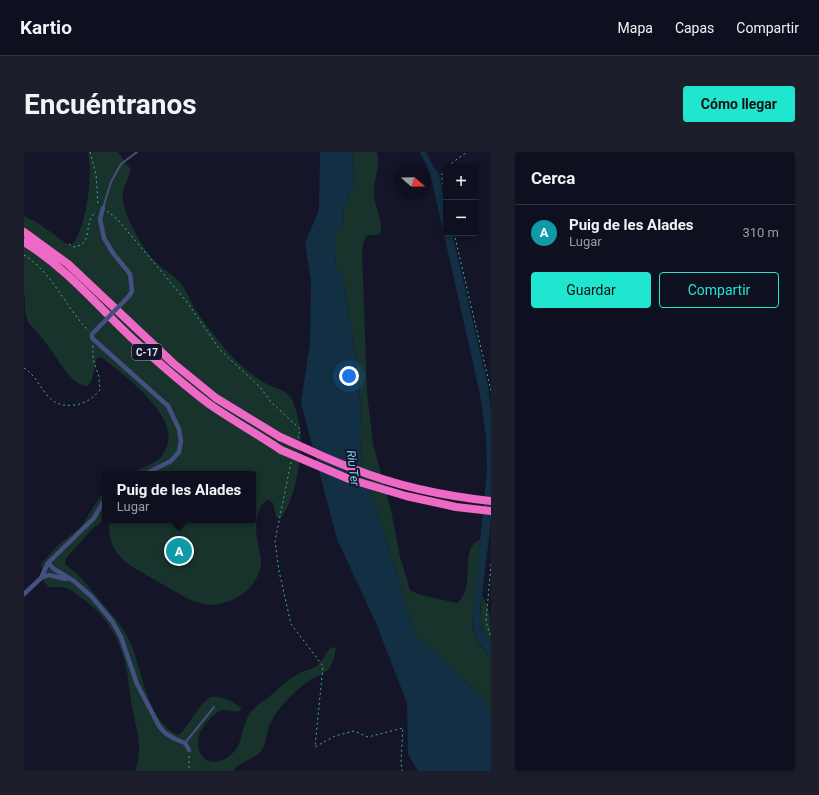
<!DOCTYPE html>
<html lang="es">
<head>
<meta charset="utf-8">
<style>
	body { margin:0; font-family:Roboto,sans-serif; background:#1d1e2c; color:#f1f3f6 }
	.controls { position:absolute; right:12px; top:12px; display:grid; overflow:hidden; border-radius:4px; box-shadow:0 2px 6px #0003 }
	.controls button { width:36px; height:36px; display:grid; place-items:center; padding:0; border:0; border-bottom:1px solid #2f303d; background:#0f101f; color:#f1f3f6; font:20px sans-serif }
	.compass { position:absolute; left:371px; top:12px; width:36px; height:36px; border-radius:50%; background:#0f101f; box-shadow:0 2px 6px #0003; rotate:110deg }
	.you { position:absolute; left:325px; top:224px; width:14px; height:14px; margin:-10px; border:3px solid #fff; border-radius:50%; background:#1a73e8; box-shadow:0 0 0 6px #1a73e833 }
	.badge { display:grid; place-items:center; width:26px; height:26px; border-radius:50%; background:#21e6cf; color:#fff; font-size:13px; font-weight:700 }
	.pin { position:absolute; translate:-50% -50%; border:2px solid #fff; box-shadow:0 1px 4px #0006 }
	.popup { position:absolute; left:78px; top:319px; width:154px; height:52px; box-sizing:border-box; display:grid; place-content:center; border-radius:4px; background:#0f101f; filter:drop-shadow(0 1px 3px #0005); font-size:13px; white-space:nowrap; color:#9b9da4 }
	.popup b { font-size:15px; color:#f1f3f6 }
	.popup::after { content:''; position:absolute; left:50%; top:100%; margin-left:-8px; border:8px solid transparent; border-top-color:#0f101f }
	.list { margin:0; padding:0; list-style:none }
	h2 { display:flex; justify-content:space-between; align-items:center; height:52px; margin:0; padding:0 16px; font-size:17px }
	h2 small { font-size:13px; font-weight:400; color:#9b9da4 }
	.list li { display:grid; grid-template-columns:26px 1fr auto; gap:12px; align-items:center; box-sizing:border-box; height:56px; padding:0 16px; border-top:1px solid #2f303d }
	.list b { display:block; font-size:15px; white-space:nowrap }
	.list p { margin:0; font-size:13px; white-space:nowrap; color:#9b9da4 }
	.list em { font-size:13px; font-style:normal; color:#9b9da4 }
	.actions { display:flex; gap:8px; padding:12px 16px }
	.actions a { flex:1; padding:9px 0; border:1px solid #21e6cf; border-radius:4px; text-align:center; font-size:14px; color:#21e6cf }
	.actions .main { background:#21e6cf; color:#111 }
	.map { position:relative; flex:none; width:467px; height:619px; overflow:hidden; border-radius:4px }
	header { display:flex; align-items:center; gap:24px; box-sizing:border-box; height:56px; padding:0 20px; background:#0f101f; border-bottom:1px solid #2f303d }
	header strong { font-size:19px }
	nav { display:flex; gap:22px; margin-inline-start:auto; font-size:14px }
	.intro { display:flex; align-items:center; justify-content:space-between; box-sizing:border-box; height:96px; padding:0 24px }
	h1 { margin:0; font-size:28px }
	.button { padding:10px 18px; border-radius:4px; background:#21e6cf; color:#111; font-size:14px; font-weight:700 }
	main { display:flex; gap:24px; padding:0 24px }
	aside { flex:1; background:#0f101f; border-radius:4px; box-shadow:0 2px 6px #0003 }
	.map>svg:first-child { display:block }
</style>
</head>
<body>
<header>
<strong>Kartio</strong>
<nav><a>Mapa</a><a>Capas</a><a>Compartir</a></nav>
</header>
<div class="intro"><h1>Encuéntranos</h1><a class="button">Cómo llegar</a></div>
<main>
<div class="map">
<svg width="467" height="619" viewBox="0 0 467 619">
	<rect width="100%" height="100%" fill="#141529"/>
	<path fill="#18322c" d="M 64,0 L 94,0 L 95,1 L 103,13 L 107,17 C 105,28 97,37 99,49 C 101,65 119,98 131,109 C 140,118 150,123 158,133 C 163,140 166,149 171,157 C 187,180 204,203 226,221 C 231,224 236,228 241,231 C 249,236 261,237 267,246 C 272,254 276,274 277,284 C 278,305 271,352 255,367 L 252,364 L 249,351 L 245,348 C 239,350 237,354 235,359 C 229,378 234,389 237,407 C 238,435 207,457 179,452 C 165,449 151,439 138,432 C 110,415 83,408 85,369 L 83,368 L 229,368 L 229,322 L 106,322 C 115,317 129,312 136,306 C 138,304 140,301 141,298 C 160,268 100,222 78,206 L 74,205 C 69,214 71,227 64,234 C 48,235 33,205 24,194 C 18,185 10,178 4,170 L 1,159 L 1,144 L 0,142 L 0,64 L 14,71 L 43,92 L 48,93 C 63,75 69,22 64,0 Z
		M 328,0 L 353,0 C 357,15 349,28 350,43 C 351,55 360,70 356,82 L 353,83 L 344,83 L 340,88 L 338,98 L 343,240 L 349,292 L 367,358 L 376,405 L 383,427 L 385,436 L 387,439 L 397,443 L 433,451 C 451,437 438,406 449,393 C 450,390 454,389 457,387 L 448,471 L 449,477 L 457,494 L 467,508 L 467,564 L 460,547 L 391,482 L 336,304 C 341,244 328,181 318,122 L 312,114 L 310,81 L 319,75 L 320,53 L 330,32 Z
		M 81,340 L 81,367 L 69,376 L 45,403 L 42,407 L 41,412 C 44,415 47,417 51,420 C 59,427 66,436 73,445 C 84,457 95,470 103,484 C 119,512 120,568 154,583 L 158,580 L 178,552 L 186,545 C 198,544 209,549 218,557 L 214,560 C 209,559 203,558 199,558 C 193,559 190,563 186,567 C 182,572 176,578 175,584 C 171,600 181,615 198,608 C 221,599 215,578 226,561 C 231,554 239,550 245,545 C 255,536 264,527 276,521 C 282,518 290,517 295,512 C 300,507 302,500 308,495 L 312,496 C 311,503 309,511 305,517 C 301,521 295,523 289,526 C 281,531 273,538 266,545 C 257,554 249,564 245,575 C 242,583 242,592 238,598 C 230,609 216,608 209,619 L 111,619 C 120,594 112,578 108,554 C 105,540 105,525 101,511 C 95,484 79,460 56,445 C 52,442 48,438 43,436 C 37,434 31,436 25,435 L 20,430 L 17,412 L 33,394 L 57,375 L 75,346 Z
		M 458,443 C 467,457 467,476 467,494 C 454,476 456,464 458,443 Z"/>
	<path fill="#122f44" d="M 296,0 L 328,0 L 330,32 L 320,53 L 319,75 L 310,81 L 312,114 L 318,122 C 328,181 341,244 336,304 L 391,482 L 460,547 L 467,564 L 467,619 L 394,619 L 384,602 L 383,551 L 352,471 L 313,387 L 277,251 L 286,191 L 287,129 L 281,91 L 295,58 Z
		M 414,19 L 422,56 L 422,81 L 428,81 L 430,90 L 464,234 L 467,258 L 467,368 L 456,460 L 458,478 L 467,494 L 467,508 C 459,496 451,485 448,471 L 463,319 L 462,286 L 457,249 L 450,215 L 406,21 Z"/>
	<g fill="none" stroke-linecap="round" stroke-linejoin="round">
		<path stroke="#122f44" stroke-width="5.5" d="M 399,0 L 412,26"/>
		<path stroke="#3fb091" stroke-width="1" stroke-dasharray="2 3" stroke-linecap="butt" d="M 66,0 L 72,22 L 74,53
			M 424,15 L 429,10 L 443,0
			M 422,18 L 417,23 L 422,45
			M 83,59 L 94,68 L 163,150 L 196,198 L 236,235 L 247,250 L 276,277 L 274,286
			M 430,81 L 467,239
			M 45,92 L 50,95 C 71,92 58,70 72,60
			M 0,103 C 29,121 41,155 65,179
			M 0,216 C 20,229 20,257 50,253 C 61,252 69,246 76,238 L 75,225 L 69,207 L 69,193
			M 267,310 L 251,389 L 255,419 L 267,472 L 299,514 L 291,595 L 311,584 L 330,579 L 344,585 L 379,576 L 377,609 L 378,619
			M 467,412 L 462,470 L 467,486
			M 165,604 L 165,619"/>
		<path stroke="#444f82" stroke-width="2" d="M 79,56 L 87,30 L 97,12 L 113,0
			M 161,591 L 190,555"/>
		<path stroke="#444f82" stroke-width="4.5" d="M 79,56 L 76,67 L 80,86 L 89,101 L 106,122 L 108,139 L 105,144
			M 72,178 L 68,182 L 68,186 L 144,254 L 155,277 L 157,289 L 155,300 L 147,309 L 121,322
			M 24,411 L 30,417 L 50,429 L 68,445 L 88,469 L 97,485 L 113,532 L 135,574 L 141,581 L 151,587 L 161,591 L 165,598
			M 17,426 L 25,423 L 42,427
			M 0,442 L 17,426 L 24,411 L 70,366 L 81,347"/>
		<path stroke="#ee68c5" stroke-width="8" d="M 0,80 L 44,112 L 149,211 L 192,246 L 256,285
			M 0,90 C 44,117 76,157 113,191 C 136,212 160,233 185,252 C 208,268 233,282 257,298"/>
		<path stroke="#444f82" stroke-width="4.5" d="M 72,178 L 105,144"/>
		<path stroke="#ee68c5" stroke-width="8" d="M 256,285 C 281,296 305,308 330,317 C 373,334 421,344 467,349
			M 257,298 L 325,327 L 382,344 L 432,355 L 467,359"/>
	</g>
	<g text-anchor="middle" stroke-width="4" stroke-linejoin="round" paint-order="stroke">
		<rect fill="#141529" stroke="#a2a4bc" stroke-width="1" x="108" y="192" width="30" height="16" rx="3"/>
		<g font-size="10" font-weight="bold" fill="#dfe2fb">
			<text x="123" y="204">C-17</text>
		</g>
		<g font-size="12" font-style="italic" fill="#79d2f0" stroke="#141529">
			<text transform="translate(329 316) rotate(83)" y="4">Riu Ter</text>
		</g>
	</g>
</svg>
<div class="controls">
<button>+</button>
<button>−</button>
</div>
<svg class="compass" viewBox="-18 -18 36 36"><path d="M0-13l5 13h-10z" fill="#e53935"/><path d="M0 13l5-13h-10z" fill="#9b9da4"/></svg>
<div class="you"></div>
<div class="pin badge" style="left:155px;top:399px;background:#0f9aa8">A</div>
<div class="popup"><b>Puig de les Alades</b>Lugar</div>
</div>
<aside>
<h2>Cerca<small></small></h2>
<ul class="list">
<li><span class="badge" style="background:#0f9aa8">A</span><div><b>Puig de les Alades</b><p>Lugar</p></div><em>310 m</em></li>
</ul>
<div class="actions"><a class="main">Guardar</a><a>Compartir</a></div>
</aside>
</main>
</body>
</html>
